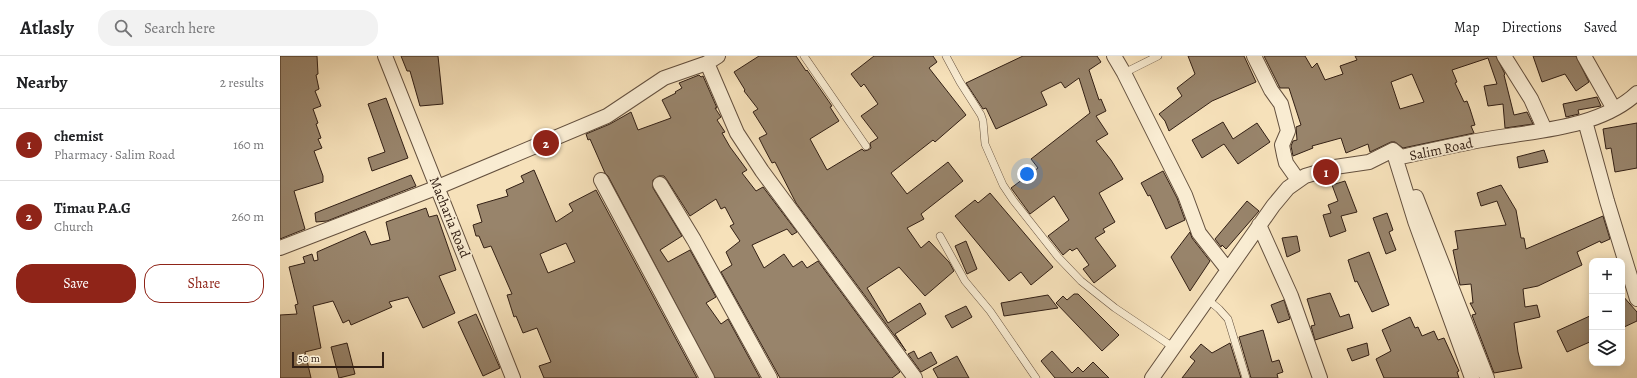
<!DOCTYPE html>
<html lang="en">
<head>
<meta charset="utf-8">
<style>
	body { margin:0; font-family:Alegreya,serif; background:#f2f2f2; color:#202124 }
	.controls { position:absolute; right:12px; bottom:12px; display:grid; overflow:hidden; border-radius:8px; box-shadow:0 2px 10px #0003 }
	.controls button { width:36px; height:36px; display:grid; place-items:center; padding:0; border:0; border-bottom:1px solid #e0e0e0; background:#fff; color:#202124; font:20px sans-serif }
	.scale { position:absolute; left:12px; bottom:10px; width:92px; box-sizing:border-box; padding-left:4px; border:2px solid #332015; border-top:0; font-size:11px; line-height:14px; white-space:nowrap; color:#332015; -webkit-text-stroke:3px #f9ecd2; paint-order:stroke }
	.you { position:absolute; left:747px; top:118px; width:14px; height:14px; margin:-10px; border:3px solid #fff; border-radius:50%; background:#1a73e8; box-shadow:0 0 0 6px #1a73e833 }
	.badge { display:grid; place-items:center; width:26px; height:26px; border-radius:50%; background:#8f2418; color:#fff; font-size:13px; font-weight:700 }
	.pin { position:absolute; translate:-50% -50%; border:2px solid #fff; box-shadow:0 1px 4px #0006 }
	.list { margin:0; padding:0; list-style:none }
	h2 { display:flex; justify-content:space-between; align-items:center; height:52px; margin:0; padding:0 16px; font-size:17px }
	h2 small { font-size:13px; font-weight:400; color:#757577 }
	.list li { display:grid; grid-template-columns:26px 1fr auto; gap:12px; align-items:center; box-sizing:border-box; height:72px; padding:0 16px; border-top:1px solid #e0e0e0 }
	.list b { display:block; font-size:15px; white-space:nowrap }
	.list p { margin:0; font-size:13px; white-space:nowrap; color:#757577 }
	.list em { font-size:13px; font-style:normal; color:#757577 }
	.actions { display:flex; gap:8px; padding:12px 16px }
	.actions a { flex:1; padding:9px 0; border:1px solid #8f2418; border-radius:16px; text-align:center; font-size:14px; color:#8f2418 }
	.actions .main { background:#8f2418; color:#fff }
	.icon { flex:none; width:22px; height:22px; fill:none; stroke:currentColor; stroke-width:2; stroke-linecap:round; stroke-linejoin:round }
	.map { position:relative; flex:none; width:1357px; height:322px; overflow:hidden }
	header { display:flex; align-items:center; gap:24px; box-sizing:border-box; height:56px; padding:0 20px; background:#fff; border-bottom:1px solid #e0e0e0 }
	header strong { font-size:19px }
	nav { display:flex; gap:22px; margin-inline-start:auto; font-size:14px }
	.search { width:280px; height:36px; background:#f2f2f2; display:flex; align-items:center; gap:10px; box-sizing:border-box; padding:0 14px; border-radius:16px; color:#757577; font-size:15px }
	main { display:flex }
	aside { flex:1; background:#fff }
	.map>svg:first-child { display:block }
</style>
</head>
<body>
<header>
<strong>Atlasly</strong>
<div class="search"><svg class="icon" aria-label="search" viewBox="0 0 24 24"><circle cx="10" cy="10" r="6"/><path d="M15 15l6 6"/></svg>Search here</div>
<nav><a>Map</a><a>Directions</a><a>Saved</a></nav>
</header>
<main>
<aside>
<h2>Nearby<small>2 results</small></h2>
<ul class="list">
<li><span class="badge">1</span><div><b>chemist</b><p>Pharmacy · Salim Road</p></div><em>160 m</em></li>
<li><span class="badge">2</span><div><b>Timau P.A.G</b><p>Church</p></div><em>260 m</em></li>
</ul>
<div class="actions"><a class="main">Save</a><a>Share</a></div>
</aside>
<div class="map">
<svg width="1357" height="322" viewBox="0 0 1357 322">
	<rect width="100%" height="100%" fill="#f6e1ba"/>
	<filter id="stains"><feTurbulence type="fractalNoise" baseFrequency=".005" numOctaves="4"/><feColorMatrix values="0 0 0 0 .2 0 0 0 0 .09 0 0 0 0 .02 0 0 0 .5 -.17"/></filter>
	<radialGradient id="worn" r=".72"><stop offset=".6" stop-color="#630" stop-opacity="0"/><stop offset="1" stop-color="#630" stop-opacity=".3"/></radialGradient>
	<path fill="#98846b" stroke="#332015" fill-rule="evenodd" d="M 0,0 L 37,0 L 38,18 L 36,19 L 39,33 L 35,35 L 41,50 L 33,53 L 38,67 L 36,68 L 41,82 L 38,83 L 42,92 L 34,95 L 43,120 L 43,126 L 14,135 L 25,173 L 0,183 Z
		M 121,0 L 158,0 L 163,48 L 140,50 L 130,15 L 127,15 Z
		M 479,0 L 516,0 L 526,15 L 527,14 L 552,50 L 550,51 L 559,65 L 530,83 L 547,114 L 582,93 L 584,95 L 588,94 L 591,92 L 590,87 L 598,82 L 581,60 L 598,48 L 584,28 L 581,31 L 571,18 L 594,0 L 653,0 L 657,6 L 649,12 L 686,59 L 655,86 L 653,84 L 611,117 L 627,138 L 668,106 L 683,125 L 641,158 L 644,163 L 627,172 L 641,192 L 649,185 L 669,206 L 674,215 L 645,240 L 619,211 L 587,232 L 608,267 L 640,247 L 646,258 L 615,278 L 626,295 L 516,147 L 495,106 L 492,107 L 484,92 L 479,82 L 487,78 L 473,56 L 478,53 L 464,35 L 465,34 L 454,16 Z
		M 743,0 L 817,0 L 821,6 L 809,14 L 819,44 L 821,43 L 826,55 L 816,60 L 828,78 L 816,85 L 831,104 L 843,123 L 819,137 L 835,166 L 823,173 L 825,176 L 815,182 L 836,210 L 814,227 L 803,213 L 809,209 L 797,192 L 792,195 L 790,193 L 783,199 L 768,180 L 789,164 L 774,140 L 750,158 L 731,132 L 758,112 L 751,103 L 810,57 L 799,22 L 785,32 L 781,26 L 761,36 L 767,49 L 716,73 L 706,52 L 703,53 L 686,27 Z
		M 908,0 L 964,0 L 976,26 L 932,45 L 889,75 L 885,65 L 879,58 L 902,40 L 897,32 L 915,18 Z
		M 984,0 L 1025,0 L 1032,12 L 1037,7 L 1045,24 L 1063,18 L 1060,10 L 1077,4 L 1075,0 L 1216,0 L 1225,18 L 1224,19 L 1234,59 L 1247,56 L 1253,68 L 1225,72 L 1223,48 L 1208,50 L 1204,30 L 1217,28 L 1208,2 L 1172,14 L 1177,26 L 1175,27 L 1184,46 L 1187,45 L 1190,53 L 1195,69 L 1191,70 L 1194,77 L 1123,92 L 1115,86 L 1111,86 L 1090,96 L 1088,88 L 1066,97 L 1061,82 L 1032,90 L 1033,92 L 1013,100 L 1011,90 L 1013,85 L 1017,84 L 1016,71 L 1021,69 L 1009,32 L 1000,32 ZM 1132,18 L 1144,46 L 1120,53 L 1111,26 Z
		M 1253,0 L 1296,0 L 1309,26 L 1296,35 L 1285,18 L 1262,26 Z
		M 419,19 L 421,21 L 423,20 L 437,52 L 435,52 L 441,61 L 437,64 L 445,76 L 442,77 L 450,91 L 467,114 L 462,117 L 476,135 L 483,131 L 517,176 L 512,179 L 507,173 L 472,189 L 484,212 L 504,198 L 513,211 L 522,205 L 527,212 L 538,205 L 620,316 L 612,322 L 500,322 L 441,216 L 452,209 L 446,196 L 460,185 L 450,170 L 454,168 L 445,151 L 441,153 L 436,143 L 410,160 L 387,124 L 384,120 L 379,120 L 373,124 L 373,132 L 402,180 L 380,194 L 388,206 L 410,194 L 436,241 L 426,247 L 441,268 L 448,263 L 480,322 L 435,322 L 328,120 L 325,117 L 310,83 L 308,84 L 306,78 L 330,68 L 351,56 L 358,74 L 391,62 L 382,44 L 396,37 L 395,36 L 402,32 L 399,27 Z
		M 1317,41 L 1321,50 L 1298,54 L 1299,58 L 1286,61 L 1283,48 Z
		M 106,42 L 128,102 L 92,115 L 88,102 L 105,96 L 88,48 Z
		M 943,66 L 953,83 L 977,67 L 990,86 L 958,108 L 944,88 L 922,102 L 912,84 Z
		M 1357,67 L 1357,112 L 1335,116 L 1331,92 L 1326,93 L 1323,73 Z
		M 1264,94 L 1268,106 L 1239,112 L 1237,101 Z
		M 254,114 L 276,166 L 293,155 L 289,148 L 316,134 L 417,322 L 264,322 L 259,310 L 271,306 L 257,272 L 243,277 L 236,260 L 234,261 L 227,239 L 232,238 L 211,190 L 204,192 L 199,180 L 196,180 L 193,169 L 202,166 L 197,149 L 228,140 L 226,134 L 244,126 L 241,120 ZM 286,187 L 295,206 L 268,217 L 260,198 Z
		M 883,115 L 897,142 L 905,164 L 886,173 L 870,139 L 868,140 L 861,127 Z
		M 131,119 L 136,130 L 47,165 L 36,166 L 35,157 Z
		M 1065,125 L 1077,156 L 1061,160 L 1066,175 L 1050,181 L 1043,159 L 1051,157 L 1048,149 L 1058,145 L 1052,129 Z
		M 1221,129 L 1236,154 L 1241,182 L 1244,182 L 1246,193 L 1323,160 L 1330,183 L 1321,187 L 1320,185 L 1297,196 L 1302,209 L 1258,230 L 1243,233 L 1245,251 L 1257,249 L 1260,261 L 1234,267 L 1238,296 L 1242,312 L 1214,317 L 1193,262 L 1192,259 L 1196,258 L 1190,247 L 1193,247 L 1191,228 L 1180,229 L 1173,194 L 1178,193 L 1175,175 L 1226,169 L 1217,145 L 1201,150 L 1197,137 Z
		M 710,137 L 773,211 L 751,229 L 741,216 L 729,225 L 675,160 L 695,144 L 698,147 Z
		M 967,145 L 979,155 L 946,193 L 942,189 L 941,191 L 935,183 Z
		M 146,152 L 149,161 L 157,159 L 176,214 L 159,220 L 175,257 L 143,272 L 128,241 L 109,246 L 112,251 L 71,269 L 69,264 L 63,267 L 53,245 L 33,250 L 41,292 L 25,296 L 31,322 L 0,322 L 0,259 L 17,258 L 15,249 L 18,248 L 9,211 L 25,207 L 23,201 L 32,198 L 34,205 L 38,204 L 37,196 L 85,175 L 91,189 L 110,184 L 106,166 Z
		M 1107,157 L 1113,174 L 1109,176 L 1116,194 L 1106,198 L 1093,162 Z
		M 910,176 L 912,182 L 930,205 L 910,235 L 891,201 Z
		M 1017,180 L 1020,195 L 1007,201 L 1002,182 Z
		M 686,185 L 697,213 L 687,218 L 675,190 Z
		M 1089,196 L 1109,249 L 1092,256 L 1077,225 L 1075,226 L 1068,204 Z
		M 1050,237 L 1060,261 L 1069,258 L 1073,272 L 1035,284 L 1031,270 L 1035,269 L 1027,243 Z
		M 794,238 L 798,238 L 839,279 L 822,295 L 776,247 L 783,240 L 787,244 Z
		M 768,239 L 778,252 L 724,260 L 721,247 Z
		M 1342,239 L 1357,256 L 1357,265 L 1342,272 Z
		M 1004,244 L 1010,263 L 998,267 L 991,249 Z
		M 686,250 L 692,261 L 672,272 L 665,260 Z
		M 196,258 L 220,312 L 203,320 L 178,266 Z
		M 1312,259 L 1312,285 L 1287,296 L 1277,275 Z
		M 1130,261 L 1135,272 L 1138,271 L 1142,280 L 1154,275 L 1158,284 L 1164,282 L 1179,315 L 1177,316 L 1179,322 L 1104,322 L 1096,303 L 1111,295 L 1102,274 Z
		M 983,274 L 992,306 L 999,304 L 1003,316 L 997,318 L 998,322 L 971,322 L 959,281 Z
		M 67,287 L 75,318 L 59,322 L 51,291 Z
		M 950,287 L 961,322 L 902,322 L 915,305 L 910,301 L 921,288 L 932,297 Z
		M 1087,287 L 1089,299 L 1072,305 L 1067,293 Z
		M 634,295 L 638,303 L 651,296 L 657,307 L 641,316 L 628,298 Z
		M 772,295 L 792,317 L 798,311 L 803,316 L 813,306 L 829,322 L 775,322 L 761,305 Z
		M 677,300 L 689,322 L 658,322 L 653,313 Z"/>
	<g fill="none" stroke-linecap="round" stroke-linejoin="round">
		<defs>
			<path id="service" d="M 524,0 L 586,90
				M 666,0 L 680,26 L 701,59 L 703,65 L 705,88 L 723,129 L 733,144 L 778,201 L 801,225 L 835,252 L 893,291
				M 844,17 L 878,0
				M 660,180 L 685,225 L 710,255 L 756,322
				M 927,243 L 939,253 L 948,263 L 966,322"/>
			<path id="minor" d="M 105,0 L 233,322
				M 438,0 L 427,7 L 457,77 L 482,115 L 635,322
				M 834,0 L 844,17 L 905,139 L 919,177 L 948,214
				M 974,0 L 991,34 L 1001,48 L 1008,75 L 1002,89 L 1004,99 L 1006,107 L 1018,124
				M 1224,0 L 1251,43 L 1265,74
				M 1304,0 L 1334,53
				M 1305,65 L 1327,145 L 1357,243
				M 1113,94 L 1135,165 L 1192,322
				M 321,124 L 427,322
				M 380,128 L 414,184 L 490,322
				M 1136,141 L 1207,322
				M 979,169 L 1011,240 L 1040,322
				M 0,192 L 158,131 L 327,60 L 384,22 L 427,7
				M 872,322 L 993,150 L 1008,132 L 1025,120 L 1055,111 L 1089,106 L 1113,94 L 1121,101 C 1148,95 1175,89 1202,84 C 1251,75 1319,73 1357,37"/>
		</defs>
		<use href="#service" stroke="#64503e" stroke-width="8"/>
		<use href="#minor" stroke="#64503e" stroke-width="16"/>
		<use href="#service" stroke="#f9ecd2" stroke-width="7"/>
		<use href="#minor" stroke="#f9ecd2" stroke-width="14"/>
	</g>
	<g text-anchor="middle" stroke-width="3.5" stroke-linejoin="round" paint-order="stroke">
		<g font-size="14" fill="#332015" stroke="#f9ecd2">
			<text transform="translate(1161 93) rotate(-12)" y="5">Salim Road</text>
			<text transform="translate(170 161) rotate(68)" y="5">Macharia Road</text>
		</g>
	</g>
	<rect width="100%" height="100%" filter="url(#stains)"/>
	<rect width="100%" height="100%" fill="url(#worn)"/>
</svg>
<div class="controls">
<button>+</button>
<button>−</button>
<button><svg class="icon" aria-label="layers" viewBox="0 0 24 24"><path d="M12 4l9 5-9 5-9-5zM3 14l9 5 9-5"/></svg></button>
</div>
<div class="scale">50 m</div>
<div class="you"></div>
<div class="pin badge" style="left:1046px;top:116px">1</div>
<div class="pin badge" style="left:266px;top:87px">2</div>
</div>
</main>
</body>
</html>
